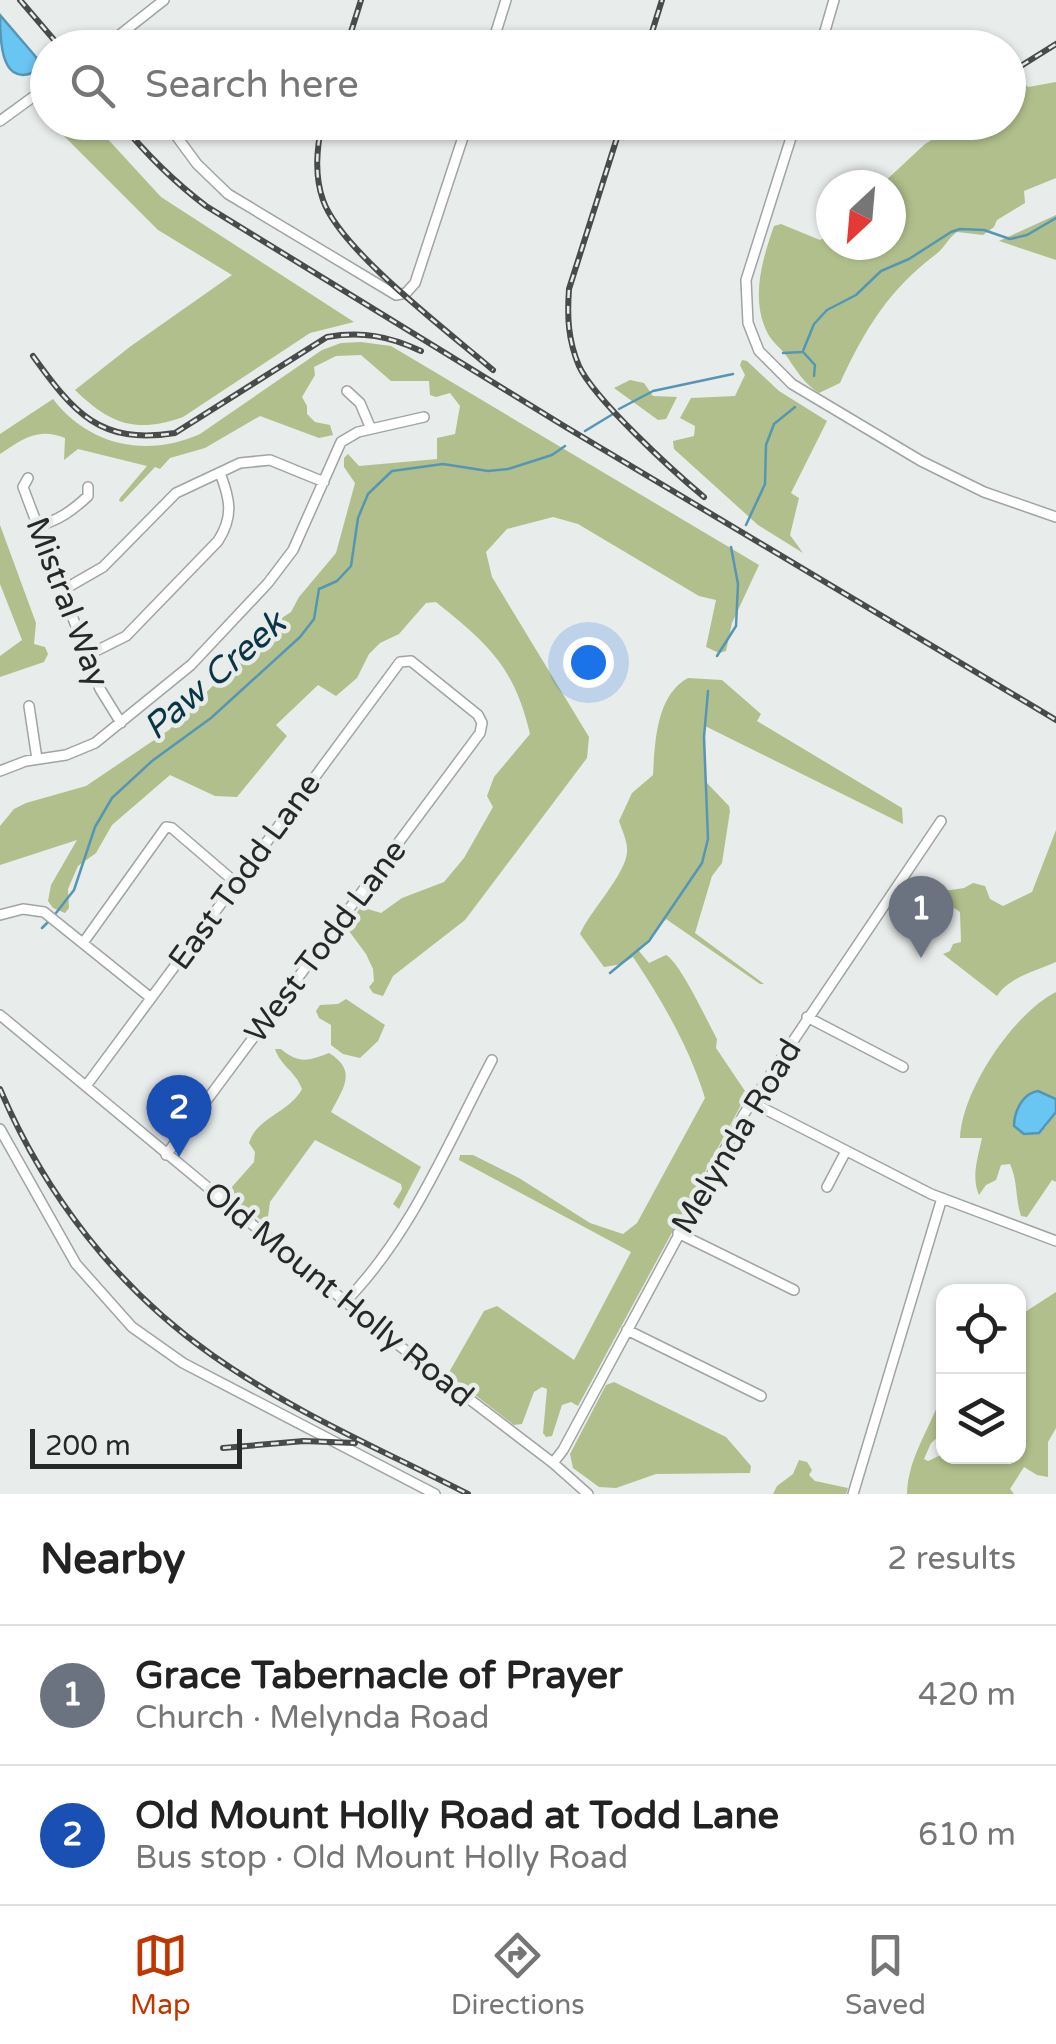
<!DOCTYPE html>
<html lang="en">
<head>
<meta charset="utf-8">
<style>
	body { margin:0; font-family:"Varela Round",sans-serif; background:#f2f2f2; color:#222 }
	.controls { position:absolute; right:30px; bottom:30px; display:grid; overflow:hidden; border-radius:20px; box-shadow:0 2px 8px #0004 }
	.controls button { width:90px; height:90px; display:grid; place-items:center; padding:0; border:0; border-bottom:2px solid #e0e0e0; background:#fff; color:#222; font:50px sans-serif }
	.compass { position:absolute; left:816px; top:170px; width:90px; height:90px; border-radius:50%; background:#fff; box-shadow:0 2px 8px #0004; rotate:206deg }
	.scale { position:absolute; left:30px; bottom:25px; width:212px; box-sizing:border-box; padding-left:10px; border:5px solid #272928; border-top:0; font-size:28px; line-height:35px; white-space:nowrap; color:#272928; -webkit-text-stroke:8px #e8eceb; paint-order:stroke }
	.you { position:absolute; left:588px; top:662px; width:35px; height:35px; margin:-25px; border:8px solid #fff; border-radius:50%; background:#1a73e8; box-shadow:0 0 0 15px #1a73e833 }
	.badge { display:grid; place-items:center; width:65px; height:65px; border-radius:50%; background:#be3600; color:#fff; font-size:32px; font-weight:700 }
	.pin { position:absolute; translate:-50% -82px; filter:drop-shadow(0 2px 5px #0008) }
	.pin::after { content:''; position:absolute; top:52px; width:35px; height:30px; background:inherit; clip-path:polygon(0 0,100% 0,50% 100%) }
	.list { margin:0; padding:0; list-style:none }
	h2 { display:flex; justify-content:space-between; align-items:center; height:130px; margin:0; padding:0 40px; font-size:42px }
	h2 small { font-size:32px; font-weight:400; color:#767676 }
	.list li { display:grid; grid-template-columns:65px 1fr auto; gap:30px; align-items:center; box-sizing:border-box; height:140px; padding:0 40px; border-top:2px solid #e0e0e0 }
	.list b { display:block; font-size:38px; white-space:nowrap }
	.list p { margin:0; font-size:32px; white-space:nowrap; color:#767676 }
	.list em { font-size:32px; font-style:normal; color:#767676 }
	.icon { flex:none; width:55px; height:55px; fill:none; stroke:currentColor; stroke-width:2; stroke-linecap:round; stroke-linejoin:round }
	.map { position:relative; flex:none; width:1056px; height:1494px; overflow:hidden }
	.search { position:absolute; background:#fff; box-shadow:0 2px 8px #0004; left:30px; right:30px; top:30px; height:110px; display:flex; align-items:center; gap:25px; box-sizing:border-box; padding:0 35px; border-radius:55px; color:#767676; font-size:38px }
	.sheet { height:410px; background:#fff }
	nav { display:flex; justify-content:space-around; align-items:center; box-sizing:border-box; height:140px; border-top:2px solid #e0e0e0; background:#fff; font-size:28px; color:#767676 }
	nav a { display:grid; justify-items:center; gap:5px }
	nav .on { color:#be3600 }
	.map>svg:first-child { display:block }
</style>
</head>
<body>
<div class="map">
<svg width="1056" height="1494" viewBox="0 0 1056 1494">
	<rect width="100%" height="100%" fill="#e8eceb"/>
	<path fill="#b1bf8c" d="M 1018,77 L 1028,87 L 1056,82 L 1056,178 L 1024,191 L 1025,203 L 997,220 L 994,227 L 983,235 L 957,232 C 947,239 944,249 935,255 C 888,291 865,329 840,383 L 819,393 C 805,384 797,372 788,358 C 782,349 773,343 768,334 C 750,300 762,260 774,226 L 781,224 L 820,240 L 831,234 L 831,245 L 860,245 L 865,250 L 871,245 L 891,245 L 891,185 L 881,185 L 925,144 L 959,123 L 1008,122 L 1009,81 Z
		M 51,123 L 93,123 L 161,197 L 354,322 L 310,333 L 183,417 C 136,434 110,424 75,390 L 131,346 L 232,275 L 158,230 Z
		M 1056,215 L 1056,260 L 999,241 Z
		M 361,342 L 391,346 L 759,565 L 732,623 L 726,651 L 719,653 L 706,647 L 716,600 L 699,596 L 578,524 L 553,517 L 507,529 L 486,552 L 492,577 L 589,737 L 587,758 L 465,920 L 393,976 L 383,996 L 373,993 L 369,987 L 374,981 L 373,969 L 366,954 L 346,927 L 361,907 L 381,913 L 402,898 L 444,882 L 464,858 L 493,807 L 487,796 L 494,777 L 530,734 C 514,666 488,644 436,602 L 426,603 L 399,634 L 380,643 L 369,654 L 357,678 L 336,696 L 318,685 L 276,725 L 287,736 L 237,797 L 215,796 L 170,775 L 112,825 L 96,853 L 78,866 L 68,889 L 69,908 L 65,913 L 53,908 L 48,901 L 51,885 L 77,840 L 0,865 L 0,826 L 14,809 L 26,803 L 86,786 L 169,730 L 277,621 L 291,612 L 299,597 L 336,553 L 355,483 L 344,467 L 344,458 L 348,454 L 359,466 L 437,459 L 437,438 L 455,434 L 460,406 L 450,393 L 436,397 L 430,395 L 429,381 L 391,381 L 361,355 L 336,356 L 314,367 L 315,375 L 302,397 L 307,406 L 307,414 L 315,422 L 330,425 L 333,435 L 319,438 L 260,416 L 205,448 L 170,458 L 160,469 L 155,467 L 122,502 L 119,501 L 120,498 L 147,466 L 78,449 L 64,460 L 65,438 C 37,427 23,439 0,454 L 0,434 L 53,399 C 89,446 147,458 200,434 L 322,350 L 341,343 Z
		M 742,360 L 747,361 L 779,391 L 827,421 L 791,493 L 799,498 L 790,535 L 803,553 L 758,525 L 674,449 L 673,441 L 694,436 L 695,426 L 680,418 L 691,398 L 735,396 L 745,375 L 740,365 Z
		M 630,380 L 644,383 L 653,396 L 677,397 L 666,419 L 658,420 L 614,388 Z
		M 0,525 L 36,623 L 34,644 L 45,647 L 48,654 L 44,662 L 0,677 L 0,656 L 22,640 L 0,584 Z
		M 688,678 L 722,680 L 761,714 L 757,721 L 902,808 L 903,824 L 705,726 L 705,781 L 729,806 L 730,811 L 722,863 L 712,876 L 695,933 L 764,984 L 760,984 L 666,919 L 639,951 L 649,963 L 666,955 C 680,962 707,1021 717,1039 L 716,1048 L 747,1094 L 578,1406 L 571,1402 L 562,1405 L 552,1436 L 546,1437 L 543,1433 L 547,1389 L 542,1387 L 534,1392 L 522,1424 L 514,1425 L 448,1374 L 484,1311 L 497,1306 L 574,1360 L 631,1252 L 459,1160 L 460,1155 L 473,1155 L 519,1178 L 590,1223 L 623,1234 L 637,1223 L 705,1098 C 690,1049 662,1000 633,957 L 622,964 L 604,967 L 580,934 C 590,911 626,874 627,852 C 628,842 622,830 619,821 L 632,793 L 653,775 C 655,743 656,695 688,678 Z
		M 1056,830 L 1056,962 C 1036,971 1009,977 997,996 L 943,954 L 950,951 L 953,944 L 961,942 L 960,912 L 939,898 L 937,892 L 964,888 L 973,883 L 985,886 L 990,899 L 1003,906 L 1032,892 Z
		M 1056,992 L 1056,1099 L 1038,1091 L 1045,1128 L 1056,1112 L 1056,1182 L 1052,1180 L 1027,1217 L 1021,1216 C 1015,1198 1018,1181 1010,1164 L 1001,1165 L 996,1180 L 986,1185 L 979,1195 C 971,1177 978,1157 982,1138 L 960,1138 C 962,1090 1013,1014 1056,992 Z
		M 346,999 L 385,1025 L 378,1041 L 360,1058 L 343,1054 L 331,1045 L 331,1025 L 319,1018 L 316,1011 L 320,1005 L 338,1004 Z
		M 275,1049 L 281,1049 C 299,1064 308,1061 329,1053 C 358,1071 343,1088 331,1112 L 421,1167 L 399,1209 L 393,1204 L 402,1189 L 401,1184 L 315,1140 L 270,1202 L 267,1224 L 235,1201 L 231,1188 L 254,1162 L 255,1152 L 249,1143 C 257,1117 289,1113 302,1089 C 296,1072 280,1065 275,1049 Z
		M 1056,1292 L 1056,1428 L 1048,1442 L 1048,1477 L 1037,1475 L 1024,1467 L 1010,1489 L 1014,1494 L 907,1494 C 908,1456 932,1426 943,1391 L 943,1433 L 931,1443 L 924,1459 L 928,1461 L 943,1454 L 944,1456 L 1018,1456 L 1019,1309 L 1025,1312 Z
		M 614,1382 L 726,1437 L 751,1466 L 750,1473 L 656,1474 L 616,1488 L 599,1487 L 573,1468 L 570,1454 L 606,1385 Z
		M 799,1460 L 807,1462 L 812,1470 L 809,1475 L 815,1481 L 848,1488 L 846,1494 L 773,1494 L 777,1486 L 793,1474 Z"/>
	<path fill="#69c5f1" stroke="#5596b5" stroke-width="2.5" d="M 0,15 L 36,57 L 38,64 L 32,73 C 0,85 0,37 0,15 Z
		M 1038,1091 L 1056,1099 L 1056,1112 L 1039,1133 L 1024,1134 L 1014,1126 C 1014,1111 1023,1093 1038,1091 Z"/>
	<g fill="none" stroke-linecap="round" stroke-linejoin="round">
		<path stroke="#5596b5" stroke-width="2.5" d="M 803,351 L 814,324 L 827,310 L 856,295 L 881,271 L 909,259 L 951,232 L 960,229 L 984,230 L 1010,239 L 1027,235 L 1056,218
			M 783,353 L 802,352
			M 804,353 L 815,365 L 814,376
			M 619,409 L 653,391 L 733,374
			M 585,431 L 613,414
			M 746,525 L 765,484 L 766,445 L 774,424 L 795,407
			M 717,656 L 736,626 L 738,584 L 731,547
			M 56,913 L 74,890 L 95,827 L 112,798 L 152,761 L 211,718 L 300,637 L 314,619 L 319,589 L 337,581 L 351,566 L 358,518 L 368,494 L 392,471 L 443,464 L 488,471 L 508,469 L 552,455 L 565,446
			M 42,928 L 48,922
			M 610,973 L 649,941 L 702,863 L 708,839 L 704,737 L 708,691"/>
		<defs>
			<path id="minor" d="M 103,48 L 164,0
				M 491,48 L 506,0
				M 820,48 L 834,0
				M 0,121 L 48,86
				M 166,122 L 197,164 L 228,194 L 396,295 L 406,293 L 415,283 L 468,122
				M 796,122 L 746,280 L 748,323 L 759,351 L 792,384 L 921,461 L 984,492 L 1056,517
				M 347,391 L 360,403 L 371,429
				M 28,478 L 23,487 L 29,503 L 100,689 L 121,723
				M 38,526 C 59,520 72,511 88,496 L 88,487
				M 63,590 L 103,567 L 176,493 L 240,463 L 270,460 L 324,482
				M 88,655 L 126,636 L 218,541 C 234,516 230,499 220,473
				M 29,706 L 37,759
				M 0,771 L 26,761 L 66,755 L 95,743 L 191,665 L 268,583 L 293,550 L 341,442 L 358,432 L 424,417
				M 0,915 L 23,909 L 44,912 L 151,998
				M 83,943 L 166,827 L 172,828 L 236,883
				M 0,1015 L 388,1337 L 553,1463 L 588,1494
				M 807,1017 L 903,1067
				M 86,1086 L 400,662 L 411,661 L 478,715 L 482,723 L 480,733 L 166,1155
				M 751,1102 L 931,1194 L 1056,1241
				M 0,1129 L 76,1264 L 132,1327 L 183,1363 L 435,1494
				M 827,1187 L 846,1151
				M 678,1233 L 794,1290
				M 345,1302 C 411,1235 448,1143 492,1060
				M 627,1330 L 761,1396
				M 553,1463 L 563,1450 L 744,1114 L 941,821
				M 853,1494 L 942,1198"/>
		</defs>
		<use href="#minor" stroke="#a0a4a3" stroke-width="12"/>
		<use href="#minor" stroke="#fff" stroke-width="9"/>
		<defs>
			<path id="rail" d="M 20,0 L 61,48
				M 346,48 L 361,0
				M 647,48 L 662,0
				M 1008,74 L 1056,44
				M 120,122 C 146,154 173,181 206,206 L 564,426 L 1056,720
				M 322,122 C 317,148 314,175 323,200 C 340,250 450,333 493,370
				M 622,122 L 569,289 C 567,317 568,340 579,366 C 594,399 674,472 704,497
				M 33,356 C 74,413 100,445 175,433 L 327,337 C 362,331 389,336 421,351
				M 0,1089 C 45,1195 118,1289 212,1355 C 291,1411 382,1450 468,1494
				M 223,1448 L 304,1441 L 355,1443"/>
		</defs>
		<use href="#rail" stroke="#494b4a" stroke-width="6"/>
		<use href="#rail" stroke="#e8eceb" stroke-width="2.5" stroke-dasharray="8" stroke-linecap="butt"/>
	</g>
	<g text-anchor="middle" stroke-width="9" stroke-linejoin="round" paint-order="stroke">
		<g font-size="32" fill="#272928" stroke="#e8eceb">
			<text transform="translate(68 602) rotate(69)" y="11">Mistral Way</text>
			<text transform="translate(244 871) rotate(-54)" y="11">East Todd Lane</text>
			<text transform="translate(325 941) rotate(-53)" y="11">West Todd Lane</text>
			<text transform="translate(736 1136) rotate(-59)" y="11">Melynda Road</text>
			<text transform="translate(339 1294) rotate(39)" y="11">Old Mount Holly Road</text>
		</g>
		<g font-size="35" font-style="italic" fill="#0a3547" stroke="#e8eceb">
			<text transform="translate(214 675) rotate(-41)" y="12">Paw Creek</text>
		</g>
	</g>
</svg>
<div class="controls">
<button><svg class="icon" aria-label="locate" viewBox="0 0 24 24"><circle cx="12" cy="12" r="6"/><path d="M12 2v4M12 18v4M2 12h4M18 12h4"/></svg></button>
<button><svg class="icon" aria-label="layers" viewBox="0 0 24 24"><path d="M12 4l9 5-9 5-9-5zM3 14l9 5 9-5"/></svg></button>
</div>
<svg class="compass" viewBox="-18 -18 36 36"><path d="M0-13l5 13h-10z" fill="#e53935"/><path d="M0 13l5-13h-10z" fill="#767676"/></svg>
<div class="scale">200 m</div>
<div class="you"></div>
<div class="pin badge" style="left:921px;top:958px;background:#6b7280">1</div>
<div class="pin badge" style="left:179px;top:1157px;background:#1a4fb4">2</div>
<div class="search"><svg class="icon" aria-label="search" viewBox="0 0 24 24"><circle cx="10" cy="10" r="6"/><path d="M15 15l6 6"/></svg>Search here</div>
</div>
<section class="sheet">
<h2>Nearby<small>2 results</small></h2>
<ul class="list">
<li><span class="badge" style="background:#6b7280">1</span><div><b>Grace Tabernacle of Prayer</b><p>Church · Melynda Road</p></div><em>420 m</em></li>
<li><span class="badge" style="background:#1a4fb4">2</span><div><b>Old Mount Holly Road at Todd Lane</b><p>Bus stop · Old Mount Holly Road</p></div><em>610 m</em></li>
</ul>
</section>
<nav>
<a class="on"><svg class="icon" aria-label="map" viewBox="0 0 24 24"><path d="M3 6l6-2 6 2 6-2v14l-6 2-6-2-6 2zM9 4v14M15 6v14"/></svg>Map</a>
<a><svg class="icon" aria-label="directions" viewBox="0 0 24 24"><path d="M12 3l9 9-9 9-9-9zM9 14v-3h6M13 9l2 2-2 2"/></svg>Directions</a>
<a><svg class="icon" aria-label="saved" viewBox="0 0 24 24"><path d="M7 4h10v16l-5-4-5 4z"/></svg>Saved</a>
</nav>
</body>
</html>
